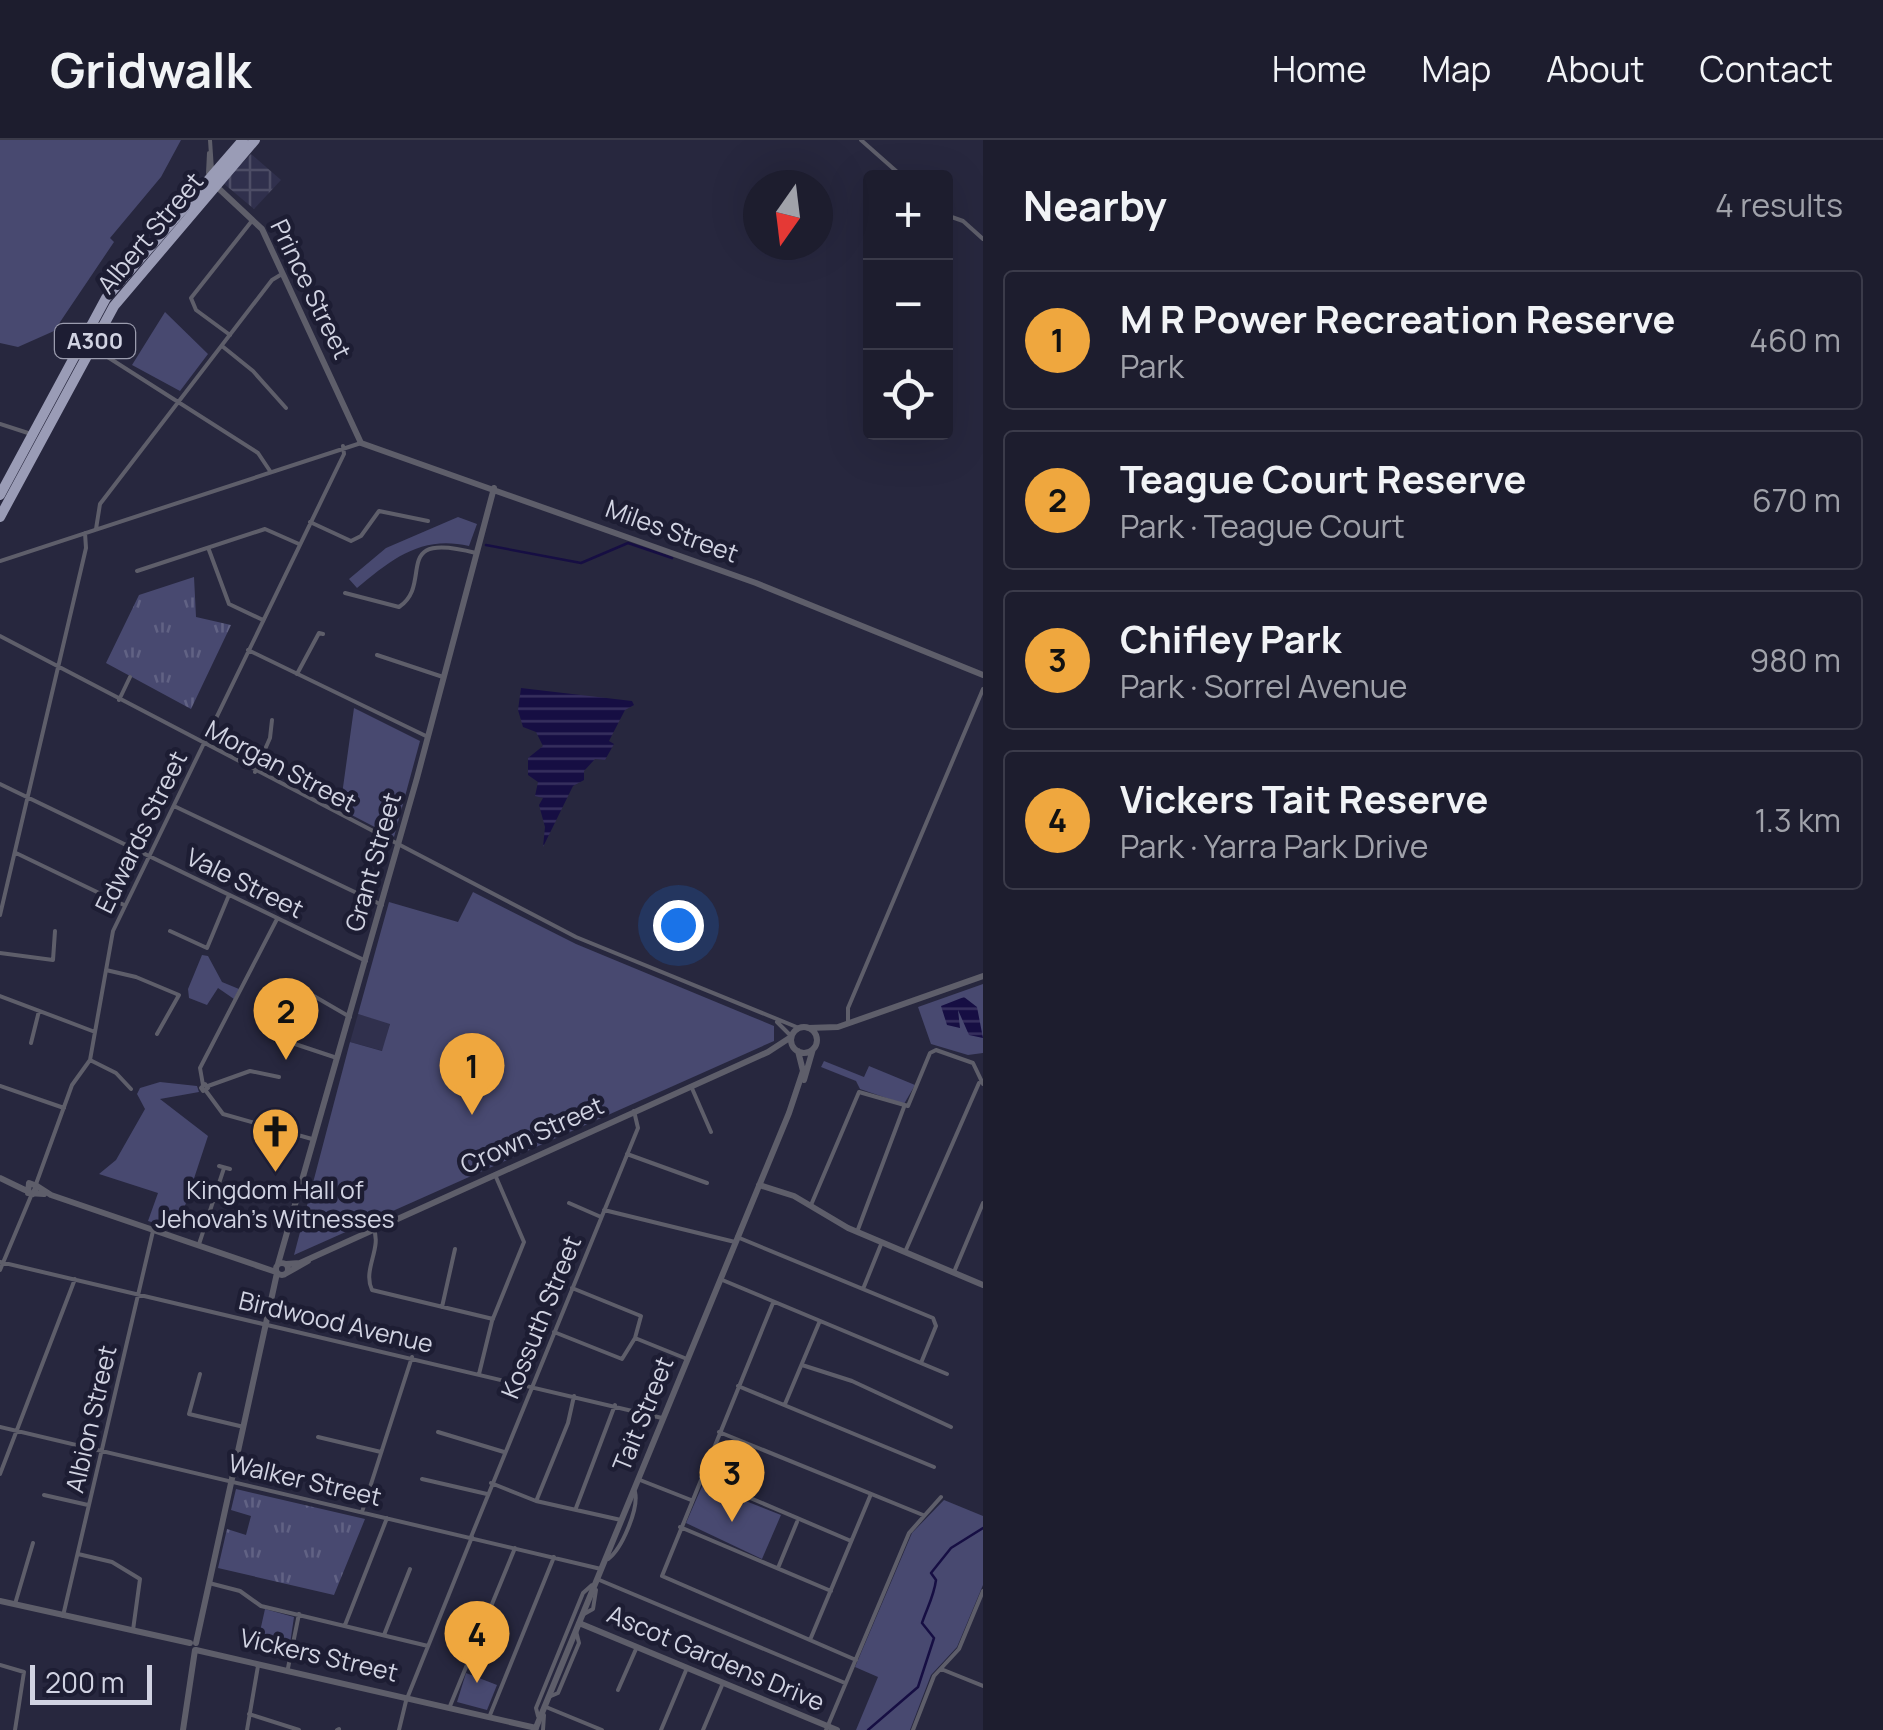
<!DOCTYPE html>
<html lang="en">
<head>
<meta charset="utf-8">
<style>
	body { margin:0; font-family:Manrope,sans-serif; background:#2a2a3a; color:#f1f3f6 }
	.controls { position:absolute; right:30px; top:30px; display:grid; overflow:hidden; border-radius:10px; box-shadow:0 10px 40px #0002 }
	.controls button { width:90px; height:90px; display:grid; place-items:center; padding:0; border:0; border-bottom:2px solid #3b3b4a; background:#1d1d2e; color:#f1f3f6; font:50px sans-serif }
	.compass { position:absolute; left:743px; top:30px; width:90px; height:90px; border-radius:50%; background:#1d1d2e; box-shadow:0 10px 40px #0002; rotate:194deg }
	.scale { position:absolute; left:30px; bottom:25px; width:122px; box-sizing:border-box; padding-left:10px; border:5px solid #d1d3e2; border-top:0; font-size:28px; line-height:35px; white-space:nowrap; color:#d1d3e2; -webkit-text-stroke:8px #1d1d33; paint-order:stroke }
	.you { position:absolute; left:678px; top:785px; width:35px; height:35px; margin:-25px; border:8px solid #fff; border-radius:50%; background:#1a73e8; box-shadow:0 0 0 15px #1a73e833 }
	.badge { display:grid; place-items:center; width:65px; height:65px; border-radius:50%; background:#efa73e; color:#111; font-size:32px; font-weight:700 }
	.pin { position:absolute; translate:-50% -82px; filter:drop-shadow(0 2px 5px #0008) }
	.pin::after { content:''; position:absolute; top:52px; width:35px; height:30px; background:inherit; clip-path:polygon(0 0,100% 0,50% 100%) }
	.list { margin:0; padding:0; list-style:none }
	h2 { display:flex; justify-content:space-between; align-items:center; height:130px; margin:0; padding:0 40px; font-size:42px }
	h2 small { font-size:32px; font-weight:400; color:#a0a2aa }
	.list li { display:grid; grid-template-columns:65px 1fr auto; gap:30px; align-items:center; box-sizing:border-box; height:140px; margin:0 20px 20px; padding:0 20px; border:2px solid #3b3b4a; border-radius:10px }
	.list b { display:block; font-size:38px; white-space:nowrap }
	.list p { margin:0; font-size:32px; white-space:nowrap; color:#a0a2aa }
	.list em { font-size:32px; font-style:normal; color:#a0a2aa }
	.icon { flex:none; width:55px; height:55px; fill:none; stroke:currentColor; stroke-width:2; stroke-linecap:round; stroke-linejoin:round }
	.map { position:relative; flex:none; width:983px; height:1590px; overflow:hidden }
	header { display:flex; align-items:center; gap:60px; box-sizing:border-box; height:140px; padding:0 50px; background:#1d1d2e; border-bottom:2px solid #3b3b4a }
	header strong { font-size:48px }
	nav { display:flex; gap:55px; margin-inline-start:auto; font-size:35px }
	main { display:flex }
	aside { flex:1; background:#1d1d2e }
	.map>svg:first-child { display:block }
</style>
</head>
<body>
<header>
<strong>Gridwalk</strong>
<nav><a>Home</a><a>Map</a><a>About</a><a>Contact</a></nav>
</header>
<main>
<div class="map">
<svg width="983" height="1590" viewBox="0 0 983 1590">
	<defs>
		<pattern id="industrial-grid" width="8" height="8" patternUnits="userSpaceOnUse" patternTransform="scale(2.5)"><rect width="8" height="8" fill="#30304d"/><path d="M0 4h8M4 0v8" fill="none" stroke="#4d4d66"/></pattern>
		<pattern id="grass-tufts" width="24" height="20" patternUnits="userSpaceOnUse" patternTransform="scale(2.5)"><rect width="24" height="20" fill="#484970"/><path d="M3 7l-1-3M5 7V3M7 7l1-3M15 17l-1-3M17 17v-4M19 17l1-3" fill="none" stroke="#616284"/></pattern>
		<pattern id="water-rules" width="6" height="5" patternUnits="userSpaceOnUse" patternTransform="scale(2.5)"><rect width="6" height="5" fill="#160e43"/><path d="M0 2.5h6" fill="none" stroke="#37305e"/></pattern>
	</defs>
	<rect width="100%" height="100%" fill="#27273e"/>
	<path fill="#30304d" d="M 358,874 L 390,883 L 383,911 L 350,902 Z"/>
	<path fill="url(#industrial-grid)" d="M 251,14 L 281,40 L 254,69 L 223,43 Z"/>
	<path fill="url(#grass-tufts)" d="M 194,437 L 196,477 L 231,485 L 191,569 L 106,523 L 139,455 Z
		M 236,1349 L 365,1379 L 334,1455 L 218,1428 L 227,1389 L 246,1395 L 251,1376 L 231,1370 Z"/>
	<path fill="#484970" d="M 0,0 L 181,0 L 161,37 L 110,98 L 114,102 L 54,191 L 18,207 L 0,203 Z
		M 165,172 L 208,214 L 180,251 L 132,225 Z
		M 458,377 L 477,384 L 469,406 C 422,395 393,418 357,448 L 349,439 L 386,408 Z
		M 354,568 L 420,601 L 394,697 L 340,669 Z
		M 473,752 L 576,804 L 774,886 L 774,901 L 294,1115 L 350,902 L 382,911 L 390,884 L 358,874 L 389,762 L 458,782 Z
		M 202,815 L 208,816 L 222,842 L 239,849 L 234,859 L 218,848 L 207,865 L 189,858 L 188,849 Z
		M 983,844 L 983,913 L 968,915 L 931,904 L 918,867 Z
		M 824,921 L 864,937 L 869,926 L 915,945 L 904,964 L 860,949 L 856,941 L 821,927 Z
		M 160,942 L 197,946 L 199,952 L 160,959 L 208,996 L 177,1090 L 148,1081 L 158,1053 L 99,1034 L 116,1020 L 145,969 L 137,954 L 140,948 Z
		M 703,1344 L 781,1375 L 762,1419 L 686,1383 Z
		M 944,1360 L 983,1376 L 983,1445 L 957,1507 L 931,1535 L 910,1590 L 856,1590 L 878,1537 L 855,1527 L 912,1393 Z
		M 265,1469 L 294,1477 L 290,1504 L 259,1496 Z
		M 466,1533 L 497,1545 L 487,1570 L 457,1562 Z"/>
	<path fill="url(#water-rules)" d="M 521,548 L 632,561 L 634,565 L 625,570 L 609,601 L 614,604 L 605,620 L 595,619 L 584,631 L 584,640 L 573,646 L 543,707 L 545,687 L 539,665 L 543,658 L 535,656 L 538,642 L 528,635 L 528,618 L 543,606 L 536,592 L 523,587 L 518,570 Z
		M 964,857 L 977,867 L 983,898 L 969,895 L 958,870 L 960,888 L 947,885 L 941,866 Z"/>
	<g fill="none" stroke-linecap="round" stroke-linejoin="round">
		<path stroke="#160e43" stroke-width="2.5" d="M 486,405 L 581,423 L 628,403 L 672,418
			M 868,1590 L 918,1547 L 934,1498 L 922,1483 C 927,1468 934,1456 936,1440 L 931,1433 L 951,1408 L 983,1388"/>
		<path stroke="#5e5e6a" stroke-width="4" d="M 210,0 L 212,30
			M 861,0 L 904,38
			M 208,33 L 209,13
			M 946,75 L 963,81 L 983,99
			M 230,195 L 196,170 L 191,158 L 251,82
			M 222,206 L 253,231 L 286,268
			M 95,209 L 258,313 L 270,331
			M 0,284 L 28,293
			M 310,382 L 351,401 L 361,396 L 379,371 L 428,381
			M 96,389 L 100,364 L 272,140 L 282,134
			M 209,410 L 229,464 L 263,480
			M 0,421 L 361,303
			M 137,431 L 265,389 L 299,404
			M 345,453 L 399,467 C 435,443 388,390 476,413
			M 0,496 L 576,797 L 799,888
			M 248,510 L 428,597
			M 377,515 L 443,537
			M 297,534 L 319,493 L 323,494
			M 119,560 L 130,537
			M 255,632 L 270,598 L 272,580
			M 0,644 L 366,821
			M 174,666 L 382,765
			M 16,713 L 124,765
			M 0,775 L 86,408 L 85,393
			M 170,791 L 207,808 L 229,755
			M 0,813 L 53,820 L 55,791
			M 106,830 L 136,837 L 179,855 L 157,894
			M 300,848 L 350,877
			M 0,856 L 95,892
			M 777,882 L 791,896
			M 848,882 L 848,868 L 983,549
			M 277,898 L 334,917
			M 31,903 L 39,871
			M 90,920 L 116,933 L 131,949
			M 205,944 L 208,948 L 203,951 L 201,948 Z
			M 203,945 L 200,928 L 277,779
			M 0,946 L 64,968
			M 208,946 L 250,931 L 279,937
			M 691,946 L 711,992
			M 206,951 L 223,974 L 312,999
			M 627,1014 L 707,1043
			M 219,1026 L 230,1029
			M 36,1044 L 72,945 L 90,920 L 113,791 L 344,314 L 343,306
			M 569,1063 L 601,1077
			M 811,1065 L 859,952 L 908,966 L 930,913 L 936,910 L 973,923 L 983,944
			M 604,1070 L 735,1102
			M 373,1087 C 383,1108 362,1129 372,1150 L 493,1179
			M 857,1092 L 904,967
			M 737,1097 L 933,1178 L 936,1186 L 921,1223
			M 199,1104 L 224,1028
			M 905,1112 L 979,943
			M 0,1122 L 662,1278
			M 0,1130 L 31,1056
			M 954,1132 L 983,1063
			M 720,1139 L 947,1234
			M 572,1148 L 641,1176 L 635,1198
			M 863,1149 L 882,1102
			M 773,1163 L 662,1436 L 856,1520
			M 442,1167 L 455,1109
			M 554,1192 L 622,1219 L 635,1198 L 687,1219
			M 802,1225 L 852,1241 L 951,1287
			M 200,1234 L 189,1274 L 244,1287
			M 479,1234 L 492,1181 L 524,1102 L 496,1037
			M 738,1246 L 934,1327
			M 785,1264 L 819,1183
			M 0,1287 L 601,1429
			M 438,1292 L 504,1312
			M 719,1292 L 923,1375
			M 318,1297 L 381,1312
			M 0,1334 L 75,1139
			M 701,1337 L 851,1401
			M 422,1339 L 487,1354
			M 640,1340 L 691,1360
			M 491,1343 L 536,1361 L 621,1380
			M 44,1355 L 88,1365
			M 537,1359 L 568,1283 L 574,1256
			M 576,1368 L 615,1265
			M 362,1372 L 412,1217
			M 680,1387 L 831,1451
			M 471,1397 L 638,988 L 634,971
			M 78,1414 L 112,1422 L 140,1439 L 133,1490
			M 608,1419 C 622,1409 639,1368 635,1352
			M 778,1428 L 797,1382
			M 597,1439 L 845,1543
			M 209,1443 L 240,1451 L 261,1466 L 428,1506
			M 15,1464 L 33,1403
			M 584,1474 L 593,1469 L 596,1450
			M 63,1476 L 153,1091
			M 345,1485 L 387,1378
			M 384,1495 L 410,1429
			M 810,1500 L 871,1354
			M 0,1525 L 24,1532 L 15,1590
			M 288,1528 L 299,1474
			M 941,1529 L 983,1546
			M 618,1550 L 636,1509
			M 408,1556 L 472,1397
			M 551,1556 L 558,1553 L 579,1503 L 576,1491
			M 450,1566 L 515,1408
			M 546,1567 L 602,1590
			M 249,1574 L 299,1590
			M 490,1575 L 554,1417
			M 538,1576 L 536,1568 L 583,1453 L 592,1445
			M 247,1590 L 258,1526
			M 337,1590 L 339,1589
			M 399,1590 L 406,1561
			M 543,1590 L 544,1575
			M 661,1590 L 687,1528
			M 703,1590 L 723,1543
			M 826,1590 L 909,1393 L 941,1357
			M 913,1590 L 934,1536 L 959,1509 L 983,1451"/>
		<path stroke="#5e5e6a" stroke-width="6" d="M 216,46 L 262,89 L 361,303 L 756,443 L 983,535
			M791 900a13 13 0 1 1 26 0a13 13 0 1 1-26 0Z
			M 808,888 L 838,887 L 983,836
			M 804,940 L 813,909
			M 0,1038 L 25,1050
			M 759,1045 L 794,1056 L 848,1088 L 983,1145
			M 37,1046 L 51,1055 L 276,1132
			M 33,1054 L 37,1046 L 29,1043 L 28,1053 L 44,1054
			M276 1129a6 6 0 1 1 12 0a6 6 0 1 1-12 0Z
			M 278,1124 L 417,638 L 494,348
			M 286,1124 L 300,1123 L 768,912 L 791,897
			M 285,1134 L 308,1121
			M 0,1461 L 190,1503
			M 579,1483 L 837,1590
			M 196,1503 L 277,1133
			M 196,1510 L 536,1588
			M 183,1590 L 195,1510
			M 535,1590 L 789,973 L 803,931 L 798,911"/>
		<path stroke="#9a9cb6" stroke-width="10" d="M 0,355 L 106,158 L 243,0
			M 0,377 L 114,166 L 255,0"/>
	</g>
	<defs>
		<symbol id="church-pin" viewBox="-11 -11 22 30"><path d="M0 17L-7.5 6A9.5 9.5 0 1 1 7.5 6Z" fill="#efa73e" stroke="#1d1d33"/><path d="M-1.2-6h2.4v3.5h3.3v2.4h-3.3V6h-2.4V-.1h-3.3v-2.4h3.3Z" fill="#111"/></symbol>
	</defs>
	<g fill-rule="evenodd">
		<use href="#church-pin" x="248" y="964" width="55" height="75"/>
	</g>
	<g text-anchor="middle" stroke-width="9" stroke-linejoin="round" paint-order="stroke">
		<rect fill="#1d1d33" stroke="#9b9cae" stroke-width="2.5" x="55" y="184" width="80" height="34" rx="8"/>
		<g font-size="22" font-weight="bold" fill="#d1d3e2">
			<text x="95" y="209">A300</text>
		</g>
		<g font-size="25" fill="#d1d3e2" stroke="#1d1d33">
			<text transform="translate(150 93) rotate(-50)" y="9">Albert Street</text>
			<text transform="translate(311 149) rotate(64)" y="9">Prince Street</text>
			<text transform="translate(672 391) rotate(20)" y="9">Miles Street</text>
			<text transform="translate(281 626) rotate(28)" y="9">Morgan Street</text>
			<text transform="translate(141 692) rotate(-64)" y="9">Edwards Street</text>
			<text transform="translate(373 722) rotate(-74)" y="9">Grant Street</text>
			<text transform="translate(245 743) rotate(26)" y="9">Vale Street</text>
			<text transform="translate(532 995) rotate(-24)" y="9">Crown Street</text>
			<text transform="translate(541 1177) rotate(-68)" y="9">Kossuth Street</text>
			<text transform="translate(336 1182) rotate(13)" y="9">Birdwood Avenue</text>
			<text transform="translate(643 1274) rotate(-68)" y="9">Tait Street</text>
			<text transform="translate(91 1279) rotate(-77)" y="9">Albion Street</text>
			<text transform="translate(305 1340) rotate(13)" y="9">Walker Street</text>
			<text transform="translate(319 1515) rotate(13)" y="9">Vickers Street</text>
			<text transform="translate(716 1518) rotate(23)" y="9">Ascot Gardens Drive</text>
		</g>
		<g font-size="25" fill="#d1d3e2" stroke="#1d1d33">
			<text x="275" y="1059">Kingdom Hall of<tspan x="275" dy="29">Jehovah's Witnesses</tspan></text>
		</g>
	</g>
</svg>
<div class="controls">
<button>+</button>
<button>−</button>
<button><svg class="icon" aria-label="locate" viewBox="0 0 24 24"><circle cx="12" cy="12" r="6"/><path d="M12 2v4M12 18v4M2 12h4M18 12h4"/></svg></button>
</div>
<svg class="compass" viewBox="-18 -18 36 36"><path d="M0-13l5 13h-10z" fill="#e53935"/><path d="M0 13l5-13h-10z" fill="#a0a2aa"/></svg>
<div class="scale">200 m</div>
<div class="you"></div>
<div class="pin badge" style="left:472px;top:975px">1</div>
<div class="pin badge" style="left:286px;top:920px">2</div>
<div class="pin badge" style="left:732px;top:1382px">3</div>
<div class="pin badge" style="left:477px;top:1543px">4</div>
</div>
<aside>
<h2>Nearby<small>4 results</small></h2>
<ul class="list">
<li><span class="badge">1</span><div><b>M R Power Recreation Reserve</b><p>Park</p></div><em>460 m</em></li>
<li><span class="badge">2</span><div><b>Teague Court Reserve</b><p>Park · Teague Court</p></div><em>670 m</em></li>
<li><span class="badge">3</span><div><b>Chifley Park</b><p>Park · Sorrel Avenue</p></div><em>980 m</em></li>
<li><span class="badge">4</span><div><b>Vickers Tait Reserve</b><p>Park · Yarra Park Drive</p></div><em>1.3 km</em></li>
</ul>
</aside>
</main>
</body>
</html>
